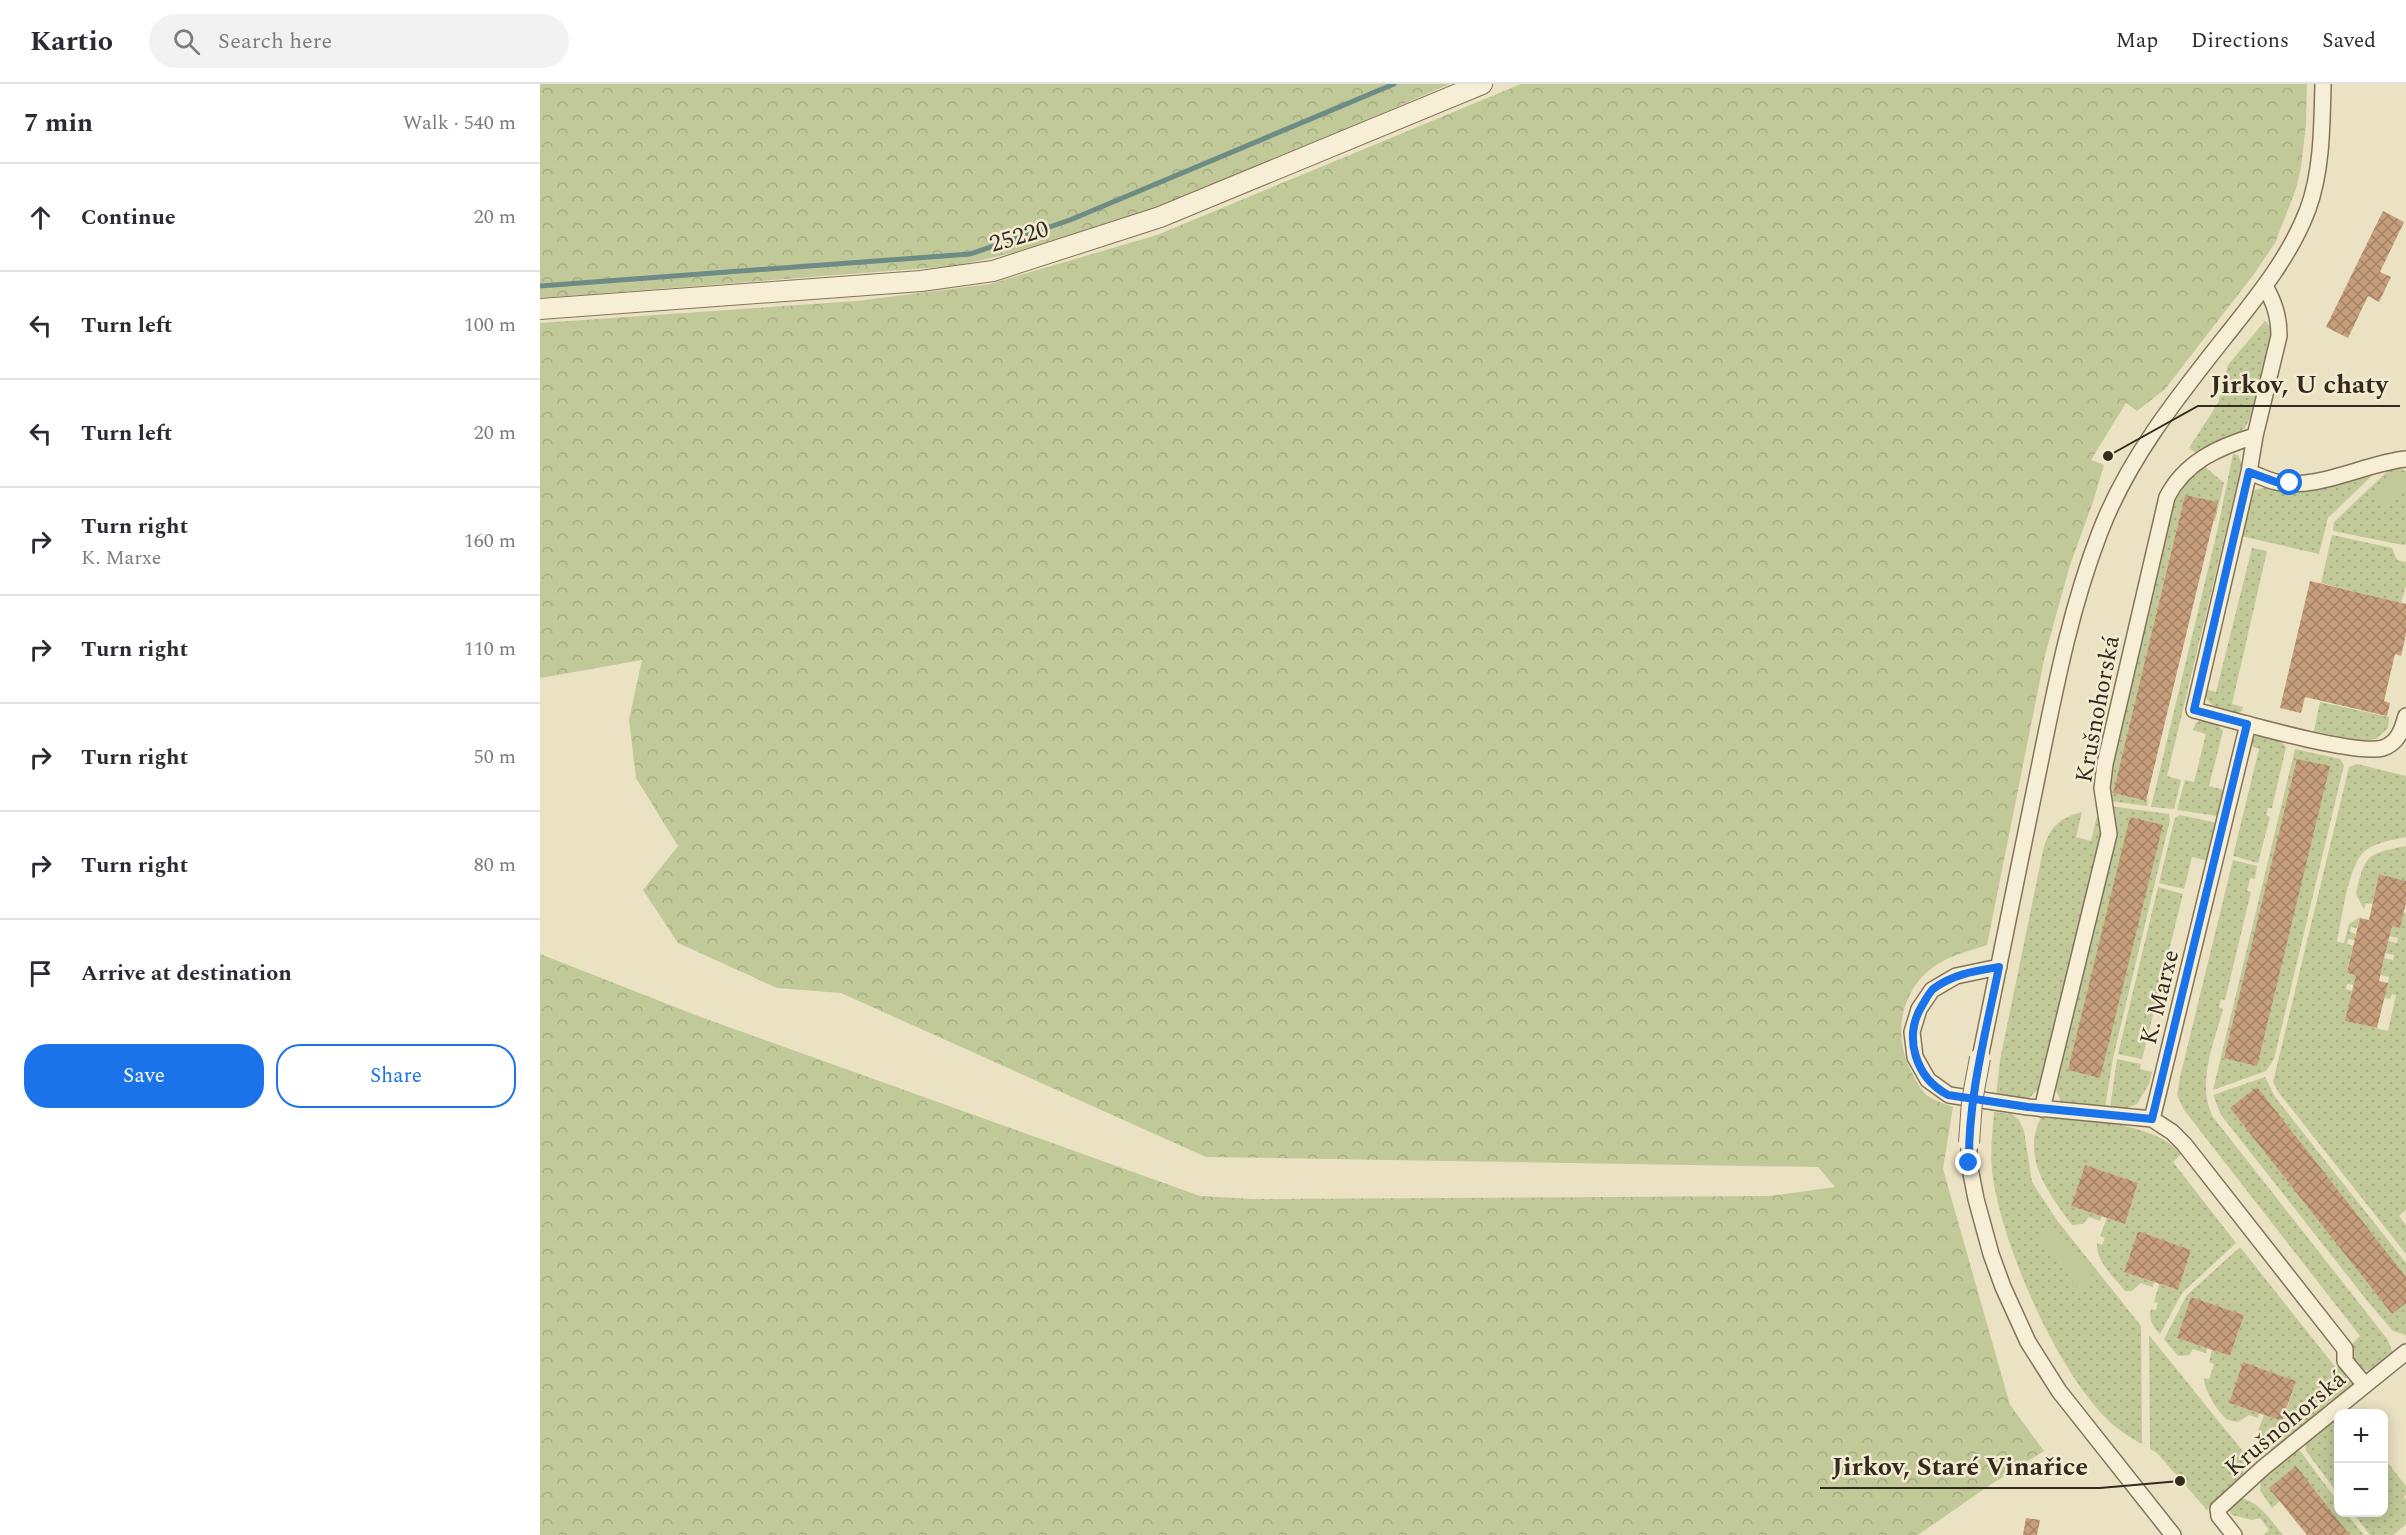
<!DOCTYPE html>
<html lang="en">
<head>
<meta charset="utf-8">
<style>
	body { margin:0; font-family:Spectral,serif; background:#f2f2f3; color:#2b2b33 }
	.controls { position:absolute; right:18px; bottom:18px; display:grid; overflow:hidden; border-radius:12px; box-shadow:0 3px 15px #0003 }
	.controls button { width:54px; height:54px; display:grid; place-items:center; padding:0; border:0; border-bottom:2px solid #e1e1e2; background:#fff; color:#2b2b33; font:30px sans-serif }
	.stop { position:absolute; width:18px; height:18px; margin:-14px; border:4px solid #1a73e8; border-radius:50%; background:#fff }
	.stop.end { background:#1a73e8; border-color:#fff; box-shadow:0 2px 6px #0008 }
	.list { margin:0; padding:0; list-style:none }
	h2 { display:flex; justify-content:space-between; align-items:center; height:78px; margin:0; padding:0 24px; font-size:26px }
	h2 small { font-size:20px; font-weight:400; color:#7c7c81 }
	.list li { display:grid; grid-template-columns:39px 1fr auto; gap:18px; align-items:center; box-sizing:border-box; height:108px; padding:0 24px; border-top:2px solid #e1e1e2 }
	.list b { display:block; font-size:22px; white-space:nowrap }
	.list p { margin:0; font-size:20px; white-space:nowrap; color:#7c7c81 }
	.list em { font-size:20px; font-style:normal; color:#7c7c81 }
	.actions { display:flex; gap:12px; padding:18px 24px }
	.actions a { flex:1; padding:14px 0; border:2px solid #1a73e8; border-radius:24px; text-align:center; font-size:21px; color:#1a73e8 }
	.actions .main { background:#1a73e8; color:#fff }
	.icon { flex:none; width:33px; height:33px; fill:none; stroke:currentColor; stroke-width:2; stroke-linecap:round; stroke-linejoin:round }
	.map { position:relative; flex:none; width:1866px; height:1451px; overflow:hidden }
	header { display:flex; align-items:center; gap:36px; box-sizing:border-box; height:84px; padding:0 30px; background:#fff; border-bottom:2px solid #e1e1e2 }
	header strong { font-size:28px }
	nav { display:flex; gap:33px; margin-inline-start:auto; font-size:21px }
	.search { width:420px; height:54px; background:#f2f2f3; display:flex; align-items:center; gap:15px; box-sizing:border-box; padding:0 21px; border-radius:33px; color:#7c7c81; font-size:22px }
	main { display:flex }
	aside { flex:1; background:#fff }
	.map>svg:first-child { display:block }
</style>
</head>
<body>
<header>
<strong>Kartio</strong>
<div class="search"><svg class="icon" aria-label="search" viewBox="0 0 24 24"><circle cx="10" cy="10" r="6"/><path d="M15 15l6 6"/></svg>Search here</div>
<nav><a>Map</a><a>Directions</a><a>Saved</a></nav>
</header>
<main>
<aside>
<h2>7 min<small>Walk · 540 m</small></h2>
<ul class="list">
<li><svg class="icon" aria-label="ahead" viewBox="0 0 24 24"><path d="M12 20V5M6 11l6-6 6 6"/></svg><div><b>Continue</b></div><em>20 m</em></li>
<li><svg class="icon" aria-label="left" viewBox="0 0 24 24"><path d="M17 20v-9H6M10 6l-5 5 5 5"/></svg><div><b>Turn left</b></div><em>100 m</em></li>
<li><svg class="icon" aria-label="left" viewBox="0 0 24 24"><path d="M17 20v-9H6M10 6l-5 5 5 5"/></svg><div><b>Turn left</b></div><em>20 m</em></li>
<li><svg class="icon" aria-label="right" viewBox="0 0 24 24"><path d="M7 20v-9h11M14 6l5 5-5 5"/></svg><div><b>Turn right</b><p>K. Marxe</p></div><em>160 m</em></li>
<li><svg class="icon" aria-label="right" viewBox="0 0 24 24"><path d="M7 20v-9h11M14 6l5 5-5 5"/></svg><div><b>Turn right</b></div><em>110 m</em></li>
<li><svg class="icon" aria-label="right" viewBox="0 0 24 24"><path d="M7 20v-9h11M14 6l5 5-5 5"/></svg><div><b>Turn right</b></div><em>50 m</em></li>
<li><svg class="icon" aria-label="right" viewBox="0 0 24 24"><path d="M7 20v-9h11M14 6l5 5-5 5"/></svg><div><b>Turn right</b></div><em>80 m</em></li>
<li><svg class="icon" aria-label="arrive" viewBox="0 0 24 24"><path d="M6 21V4h12l-3 4 3 4H6"/></svg><div><b>Arrive at destination</b></div></li>
</ul>
<div class="actions"><a class="main">Save</a><a>Share</a></div>
</aside>
<div class="map">
<svg width="1866" height="1451" viewBox="0 0 1866 1451">
	<defs>
		<pattern id="grass-dots" width="8" height="8" patternUnits="userSpaceOnUse" patternTransform="scale(1.5)"><rect width="8" height="8" fill="#c1c998"/><path d="M2 2h.1M6 6h.1" fill="none" stroke="#a6ad83" stroke-width="1.8" stroke-linecap="round"/></pattern>
		<pattern id="forest-crowns" width="20" height="18" patternUnits="userSpaceOnUse" patternTransform="scale(1.5)"><rect width="20" height="18" fill="#c1c998"/><path d="M2 6a3 3 0 1 1 6 0M12 15a3 3 0 1 1 6 0" fill="none" stroke="#a6ad83"/></pattern>
		<pattern id="building-cross-hatch" width="8" height="8" patternUnits="userSpaceOnUse" patternTransform="scale(1.5)"><rect width="8" height="8" fill="#c79e7b"/><path d="M0 0l8 8M0 8l8-8" fill="none" stroke="#a28164"/></pattern>
	</defs>
	<rect width="100%" height="100%" fill="#ebe1c3"/>
	<path fill="url(#grass-dots)" d="M 1725,237 L 1730,242 L 1732,247 L 1713,328 L 1705,344 L 1695,352 L 1658,370 L 1649,364 L 1678,319 L 1688,281 Z
		M 1693,370 L 1698,371 L 1702,380 L 1627,692 L 1641,696 L 1634,725 L 1611,723 L 1677,448 Z
		M 1663,381 L 1684,399 L 1675,437 L 1673,436 L 1677,418 L 1645,411 L 1573,709 L 1605,717 L 1608,715 L 1607,722 L 1569,717 L 1567,702 L 1633,416 L 1644,398 Z
		M 1853,382 L 1866,387 L 1866,460 L 1863,461 L 1793,447 L 1794,438 Z
		M 1840,384 L 1788,434 L 1779,470 L 1701,452 L 1711,407 L 1722,404 L 1762,403 Z
		M 1792,451 L 1852,464 L 1857,476 L 1866,478 L 1866,501 L 1861,519 L 1781,499 Z
		M 1712,464 L 1727,467 L 1692,620 L 1703,623 L 1702,627 L 1698,629 C 1681,625 1666,624 1663,604 L 1676,608 Z
		M 1780,618 L 1849,633 L 1848,644 L 1836,655 L 1821,657 L 1774,647 Z
		M 1660,636 L 1677,640 L 1683,647 L 1669,702 L 1684,706 L 1678,732 L 1637,726 L 1645,696 L 1654,698 L 1666,650 L 1653,646 L 1656,639 Z
		M 1718,651 L 1739,655 L 1746,663 L 1732,724 L 1728,724 L 1726,731 L 1730,733 L 1718,779 L 1693,772 L 1719,665 L 1709,661 L 1712,653 Z
		M 1755,665 L 1800,675 L 1804,681 L 1734,975 L 1726,987 L 1673,1006 Z
		M 1817,680 L 1866,692 L 1866,753 C 1853,756 1837,758 1826,766 C 1808,779 1802,835 1797,858 L 1804,859 L 1809,840 L 1820,833 L 1817,844 L 1811,843 L 1810,848 L 1816,850 L 1815,856 L 1808,855 L 1807,860 L 1813,862 L 1807,889 L 1816,891 L 1814,901 L 1807,900 L 1806,905 L 1812,907 L 1806,937 L 1848,947 L 1856,911 L 1852,910 L 1850,915 L 1844,914 L 1849,893 L 1840,891 L 1844,874 L 1853,876 L 1854,871 L 1845,869 L 1848,857 L 1857,859 L 1858,854 L 1849,852 L 1851,842 L 1860,843 L 1864,828 L 1866,829 L 1866,1126 L 1859,1132 L 1866,1141 L 1866,1170 L 1739,1009 L 1733,998 L 1809,683 Z
		M 1570,722 L 1629,730 L 1630,736 L 1573,974 L 1565,1024 L 1527,1020 L 1521,1018 L 1514,1002 Z
		M 1542,728 L 1536,753 L 1551,757 L 1557,732 L 1562,737 L 1564,749 L 1500,1004 L 1488,1015 L 1456,1012 L 1460,976 L 1504,762 C 1512,741 1520,734 1542,728 Z
		M 1640,731 L 1677,739 L 1669,777 L 1652,773 L 1644,805 L 1619,799 L 1634,737 L 1636,733 Z
		M 1866,762 L 1866,797 L 1840,790 L 1832,820 L 1826,819 L 1824,825 L 1823,824 L 1816,810 C 1825,770 1827,770 1866,762 Z
		M 1693,776 L 1717,782 L 1715,795 L 1710,794 L 1707,807 L 1711,808 L 1685,916 L 1681,915 L 1679,923 L 1683,925 C 1674,959 1656,1000 1673,1033 L 1848,1256 L 1852,1267 L 1850,1277 C 1833,1289 1824,1291 1809,1274 L 1810,1262 L 1820,1252 L 1644,1026 L 1637,1011 L 1640,993 Z
		M 1618,803 L 1643,810 L 1602,975 L 1578,970 Z
		M 1577,975 L 1601,980 L 1600,985 L 1612,988 L 1609,1000 L 1597,1020 L 1586,1024 L 1570,1024 Z
		M 1725,993 L 1735,1013 L 1866,1179 L 1866,1251 L 1853,1247 L 1829,1219 L 1681,1031 L 1673,1011 Z
		M 1454,1028 L 1472,1030 L 1479,1036 L 1484,1047 L 1492,1098 L 1516,1135 L 1601,1242 L 1602,1360 C 1589,1353 1575,1344 1565,1333 C 1516,1283 1466,1169 1454,1100 C 1449,1075 1452,1053 1454,1028 Z
		M 1501,1034 C 1540,1035 1616,1038 1641,1070 L 1633,1078 L 1696,1159 L 1642,1209 L 1620,1250 C 1613,1242 1608,1235 1611,1225 L 1616,1226 L 1618,1219 L 1614,1218 L 1619,1200 L 1638,1206 L 1651,1166 L 1598,1147 L 1584,1188 L 1614,1198 L 1613,1203 L 1601,1199 L 1592,1207 L 1585,1207 C 1574,1193 1556,1178 1557,1159 L 1562,1161 L 1565,1154 L 1560,1152 L 1567,1134 L 1585,1140 L 1598,1099 L 1545,1081 L 1531,1122 L 1562,1132 L 1560,1137 L 1549,1133 L 1543,1140 L 1532,1141 C 1510,1111 1480,1073 1501,1034 Z
		M 1700,1163 L 1796,1284 L 1802,1280 L 1814,1295 L 1815,1302 L 1732,1367 L 1720,1364 L 1717,1350 L 1724,1331 L 1743,1337 L 1756,1297 L 1703,1278 L 1689,1319 L 1719,1329 L 1718,1334 L 1709,1331 L 1698,1338 C 1696,1338 1689,1336 1688,1336 C 1678,1329 1664,1306 1664,1294 L 1669,1295 L 1674,1280 L 1669,1278 L 1672,1266 L 1690,1272 L 1704,1231 L 1651,1213 L 1637,1254 L 1667,1264 L 1666,1269 L 1653,1265 L 1649,1271 L 1638,1272 L 1624,1255 L 1647,1211 Z
		M 1609,1251 L 1705,1370 C 1713,1394 1683,1411 1667,1426 L 1617,1369 L 1610,1365 Z
		M 1798,1336 L 1798,1410 L 1766,1367 C 1762,1350 1784,1340 1798,1336 Z
		M 1754,1364 L 1761,1368 L 1798,1418 L 1798,1428 L 1806,1429 L 1824,1451 L 1810,1451 L 1756,1383 L 1730,1404 L 1740,1417 L 1732,1424 L 1720,1406 L 1721,1393 Z
		M 1844,1374 L 1866,1402 L 1866,1411 L 1864,1413 L 1866,1416 L 1866,1440 L 1853,1451 L 1830,1451 L 1813,1429 L 1844,1428 Z
		M 1699,1414 C 1720,1417 1730,1436 1743,1451 L 1724,1451 L 1729,1446 L 1720,1434 L 1712,1436 L 1692,1431 L 1689,1426 L 1691,1421 Z"/>
	<path fill="url(#forest-crowns)" d="M 0,0 L 910,0 C 749,68 587,148 414,182 L 0,214 Z
		M 981,0 L 1767,0 L 1766,40 L 1761,83 L 1756,105 L 1735,159 L 1714,190 L 1625,305 L 1597,327 L 1586,319 L 1551,376 L 1564,381 L 1553,418 L 1530,481 L 1505,571 L 1447,861 C 1423,869 1399,874 1381,894 C 1358,921 1355,957 1372,989 C 1376,997 1381,1007 1388,1012 C 1395,1017 1405,1020 1413,1023 L 1403,1085 L 1470,1321 L 1504,1367 L 1450,1401 L 1378,1451 L 0,1451 L 0,870 L 158,932 L 660,1112 L 713,1115 L 1230,1112 L 1295,1103 L 1278,1083 L 666,1073 L 301,909 L 237,904 L 138,859 L 103,806 L 138,762 L 96,694 L 89,636 L 102,576 L 0,594 L 0,239 L 317,217 L 450,200 L 617,151 Z"/>
	<path fill="#c1c998" d="M 1857,387 L 1866,396 L 1866,400 L 1847,420 L 1835,409 Z
		M 1514,1143 L 1556,1197 L 1542,1209 L 1499,1155 Z"/>
	<g fill="none" stroke-linecap="round" stroke-linejoin="round">
		<path stroke="#6c8c85" stroke-width="5" d="M 0,202 L 430,170 L 530,136 L 854,0"/>
	</g>
	<path fill="url(#building-cross-hatch)" d="M 1843,127 L 1864,138 L 1840,188 L 1851,193 L 1839,218 L 1828,212 L 1808,254 L 1786,243 Z
		M 1645,411 L 1678,418 L 1606,717 L 1573,709 Z
		M 1770,497 L 1866,520 L 1866,550 L 1861,572 L 1855,570 L 1844,617 L 1850,619 L 1847,632 L 1765,613 L 1761,629 L 1740,624 Z
		M 1757,675 L 1790,682 L 1717,982 L 1684,974 Z
		M 1590,733 L 1623,741 L 1560,994 L 1528,986 Z
		M 1839,790 L 1866,797 L 1866,819 L 1860,844 L 1852,842 L 1844,874 L 1839,897 L 1848,899 L 1837,944 L 1805,937 L 1816,891 L 1807,889 L 1816,850 L 1820,834 L 1829,836 Z
		M 1717,1003 L 1866,1193 L 1866,1219 L 1852,1230 L 1690,1024 Z
		M 1545,1081 L 1598,1099 L 1585,1140 L 1531,1122 Z
		M 1598,1147 L 1651,1166 L 1638,1206 L 1584,1188 Z
		M 1651,1213 L 1704,1231 L 1690,1272 L 1637,1254 Z
		M 1703,1278 L 1756,1297 L 1742,1337 L 1689,1319 Z
		M 1756,1382 L 1798,1436 L 1810,1451 L 1767,1451 L 1729,1404 Z
		M 1486,1434 L 1500,1436 L 1497,1451 L 1483,1451 Z"/>
	<g fill="none" stroke-linecap="round" stroke-linejoin="round">
		<defs>
			<path id="minor" d="M 1725,202 C 1734,218 1739,232 1739,252 L 1715,352 L 1709,388 C 1718,391 1727,396 1736,398 C 1777,407 1825,379 1866,375
				M 1709,388 L 1654,626 C 1689,635 1815,672 1843,664 C 1858,659 1862,646 1866,632
				M 1459,883 L 1416,892 L 1392,906 L 1379,925 L 1372,948 L 1375,973 L 1388,996 L 1409,1011 L 1488,1023 L 1612,1035 L 1632,1048 L 1644,1060 L 1805,1265 L 1805,1277 L 1825,1301
				M 1440,974 C 1459,880 1478,787 1497,694 C 1514,611 1529,528 1560,448 C 1588,375 1636,315 1685,253 C 1716,214 1750,173 1768,125 C 1782,87 1782,41 1783,0
				M 1502,1025 L 1569,750 L 1562,704 L 1565,680 L 1627,413 C 1645,378 1678,363 1715,352
				M 1612,1035 L 1708,640
				M 1429,1059 L 1429,1079 L 1436,1115 L 1451,1170 L 1463,1203 L 1488,1258 L 1519,1307 L 1633,1451
				M 1694,1451 L 1679,1432 L 1678,1425 L 1724,1383 L 1866,1268"/>
			<path id="tertiary" d="M 0,225 L 381,197 L 453,187 L 620,133 L 942,0"/>
		</defs>
		<use href="#minor" stroke="#84735b" stroke-width="18"/>
		<use href="#tertiary" stroke="#84735b" stroke-width="22"/>
		<use href="#minor" stroke="#f7eed6" stroke-width="15"/>
		<use href="#tertiary" stroke="#f7eed6" stroke-width="20"/>
		<defs>
			<path id="tertiary-bridge" d="M 1429,1059 L 1432,1017 L 1440,974"/>
		</defs>
		<use href="#tertiary-bridge" stroke="#84735b" stroke-width="22" stroke-linecap="butt"/>
		<use href="#tertiary-bridge" stroke="#f7eed6" stroke-width="20"/>
	</g>
	<g fill="none" stroke-linecap="round" stroke-linejoin="round">
		<path stroke="#1a73e8" stroke-width="8" d="M 1429,1079 C 1428,1013 1446,948 1459,883 C 1435,887 1413,890 1393,905 C 1389,909 1386,915 1383,920 C 1362,953 1376,994 1408,1011 L 1488,1023 L 1612,1035 L 1707,640 L 1654,626 L 1709,388 L 1736,398 L 1750,399"/>
	</g>
	<g text-anchor="middle" stroke-width="5" stroke-linejoin="round" paint-order="stroke">
		<g font-size="24" fill="#352a1e" stroke="#f3ebd2">
			<text transform="translate(479 152) rotate(-16)" y="8">25220</text>
			<text transform="translate(1557 625) rotate(-79)" y="8">Krušnohorská</text>
			<text transform="translate(1619 913) rotate(-76)" y="8">K. Marxe</text>
			<text transform="translate(1745 1339) rotate(-40)" y="8">Krušnohorská</text>
		</g>
	</g>
	<path fill="none" stroke="#352a1e" stroke-width="2" d="M1568 372L1658 322H1860M1640 1397L1560 1404H1280"/>
	<g fill="#352a1e" stroke="#f3ebd2" stroke-width="2">
		<circle cx="1568" cy="372" r="6"/>
		<circle cx="1640" cy="1397" r="6"/>
	</g>
	<g font-size="26" text-anchor="middle" font-weight="bold" fill="#352a1e" stroke="#f3ebd2" stroke-width="5" stroke-linejoin="round" paint-order="stroke">
		<text x="1759" y="309">Jirkov, U chaty</text>
		<text x="1420" y="1391">Jirkov, Staré Vinařice</text>
	</g>
</svg>
<div class="controls">
<button>+</button>
<button>−</button>
</div>
<div class="stop" style="left:1750px;top:399px"></div>
<div class="stop end" style="left:1429px;top:1079px"></div>
</div>
</main>
</body>
</html>
